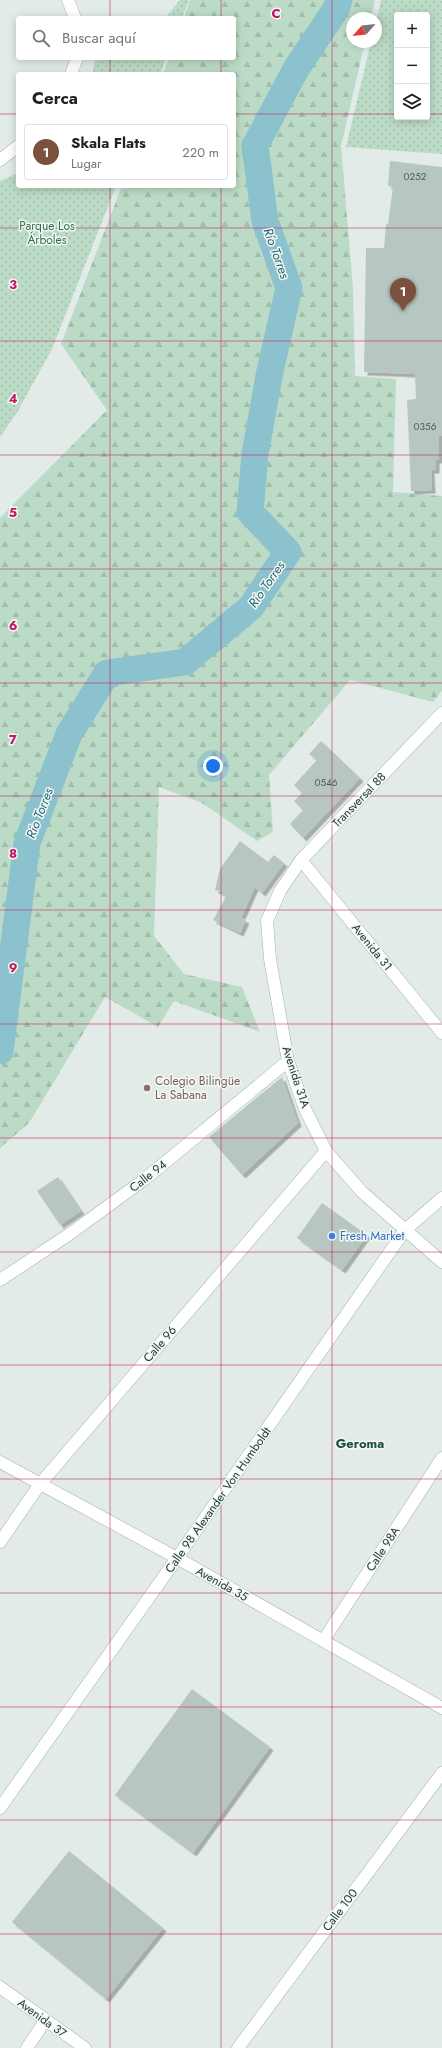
<!DOCTYPE html>
<html lang="es">
<head>
<meta charset="utf-8">
<style>
	body { margin:0; font-family:Jost,sans-serif; background:#f6f6f6; color:#222 }
	.controls { position:absolute; right:12px; top:12px; display:grid; overflow:hidden; border-radius:4px; box-shadow:0 2px 10px #0003 }
	.controls button { width:36px; height:36px; display:grid; place-items:center; padding:0; border:0; border-bottom:1px solid #e0e0e0; background:#fff; color:#222; font:20px sans-serif }
	.compass { position:absolute; left:346px; top:12px; width:36px; height:36px; border-radius:50%; background:#fff; box-shadow:0 2px 10px #0003; rotate:243deg }
	.you { position:absolute; left:213px; top:766px; width:14px; height:14px; margin:-10px; border:3px solid #fff; border-radius:50%; background:#1a73e8; box-shadow:0 0 0 6px #1a73e833 }
	.badge { display:grid; place-items:center; width:26px; height:26px; border-radius:50%; background:#7c503e; color:#fff; font-size:13px; font-weight:700 }
	.pin { position:absolute; translate:-50% -33px; filter:drop-shadow(0 1px 2px #0008) }
	.pin::after { content:''; position:absolute; top:21px; width:14px; height:12px; background:inherit; clip-path:polygon(0 0,100% 0,50% 100%) }
	.list { margin:0; padding:0; list-style:none }
	h2 { display:flex; justify-content:space-between; align-items:center; height:52px; margin:0; padding:0 16px; font-size:17px }
	h2 small { font-size:13px; font-weight:400; color:#767676 }
	.list li { display:grid; grid-template-columns:26px 1fr auto; gap:12px; align-items:center; box-sizing:border-box; height:56px; margin:0 8px 8px; padding:0 8px; border:1px solid #e0e0e0; border-radius:4px }
	.list b { display:block; font-size:15px; white-space:nowrap }
	.list p { margin:0; font-size:13px; white-space:nowrap; color:#767676 }
	.list em { font-size:13px; font-style:normal; color:#767676 }
	.icon { flex:none; width:22px; height:22px; fill:none; stroke:currentColor; stroke-width:2; stroke-linecap:round; stroke-linejoin:round }
	.map { position:relative; flex:none; width:442px; height:2048px; overflow:hidden }
	.search { position:absolute; background:#fff; box-shadow:0 2px 10px #0003; left:16px; top:16px; width:220px; height:44px; display:flex; align-items:center; gap:10px; box-sizing:border-box; padding:0 14px; border-radius:4px; color:#767676; font-size:15px }
	.panel { position:absolute; background:#fff; box-shadow:0 2px 10px #0003; left:16px; top:72px; width:220px; height:116px; border-radius:4px }
	.map>svg:first-child { display:block }
</style>
</head>
<body>
<div class="map">
<svg width="442" height="2048" viewBox="0 0 442 2048">
	<defs>
		<pattern id="forest-firs" width="22" height="20" patternUnits="userSpaceOnUse"><rect width="22" height="20" fill="#bcdbc6"/><path d="M5 1l3.5 6h-7zM16 11l3.5 6h-7z" fill="#a1bdab"/></pattern>
		<pattern id="park-dots" width="8" height="8" patternUnits="userSpaceOnUse"><rect width="8" height="8" fill="#bcdbc6"/><path d="M2 2h.1M6 6h.1" fill="none" stroke="#a1bdab" stroke-width="1.8" stroke-linecap="round"/></pattern>
		<filter id="shadow"><feDropShadow dx="3.5" dy="3.5" stdDeviation="0" flood-color="#0004"/></filter>
	</defs>
	<rect width="100%" height="100%" fill="#e2ebe7"/>
	<path fill="url(#forest-firs)" d="M 190,0 L 375,0 L 371,18 L 352,18 L 352,42 L 365,42 L 341,146 L 353,288 L 355,376 L 396,379 L 393,492 L 442,496 L 442,691 L 433,702 L 350,680 L 269,775 L 273,832 L 257,841 L 202,803 L 159,787 L 154,936 L 184,974 L 242,987 L 260,1032 L 174,1001 L 158,1027 L 105,997 L 29,1123 L 0,1148 L 0,518 L 107,410 L 61,344 L 122,186 L 234,186 L 234,74 L 163,74 L 169,58 L 234,58 L 234,18 L 184,18 Z"/>
	<path fill="url(#park-dots)" fill-rule="evenodd" d="M 180,0 L 189,0 L 182,18 L 165,18 Z
		M 381,0 L 442,0 L 442,154 L 346,147 L 371,42 L 376,42 L 376,23 ZM 397,15 L 427,15 L 427,117 L 397,117 Z
		M 95,58 L 166,58 L 160,74 L 93,74 Z
		M 18,173 L 18,186 L 116,186 L 52,349 L 18,411 L 0,437 L 0,181 Z"/>
	<g fill="none" stroke-linecap="round" stroke-linejoin="round">
		<path stroke="#8cc1ce" stroke-width="27" d="M 0,1051 L 27,843 L 69,734 L 107,673 L 185,662 L 251,607 L 288,552 L 250,512 L 255,454 L 270,371 L 289,288 L 265,221 L 255,146 L 296,69 L 336,9 L 339,0"/>
	</g>
	<path fill="#b7c6c1" filter="url(#shadow)" d="M 390,161 L 442,167 L 442,436 L 439,436 L 439,460 L 436,460 L 436,470 L 431,470 L 432,490 L 411,491 L 407,400 L 416,399 L 415,374 L 364,372 L 366,248 L 384,248 L 386,224 L 388,224 L 393,187 L 388,186 Z
		M 321,741 L 360,778 L 303,838 L 290,824 L 303,810 L 294,801 L 302,793 L 294,785 L 317,760 L 309,754 Z
		M 240,841 L 268,862 L 274,855 L 284,863 L 262,893 L 255,887 L 241,918 L 246,920 L 240,933 L 213,920 L 226,897 L 221,895 L 223,892 L 215,890 L 220,869 Z
		M 282,1077 L 298,1123 L 242,1175 L 209,1137 Z
		M 58,1177 L 81,1211 L 60,1225 L 37,1191 Z
		M 322,1203 L 367,1235 L 342,1270 L 297,1238 Z
		M 192,1689 L 270,1747 L 193,1853 L 115,1795 Z
		M 69,1851 L 163,1928 L 106,1999 L 12,1922 Z"/>
	<g fill="none" stroke-linecap="round" stroke-linejoin="round">
		<defs>
			<path id="street" d="M 68,0 L 75,18
				M 71,74 L 77,58
				M 0,160 L 18,146
				M 442,713 L 301,860 L 280,891 L 267,921 L 270,959 L 288,1061 L 305,1109 L 326,1151 L 362,1192 L 442,1262
				M 301,860 L 442,1033
				M 0,1280 L 71,1233 L 145,1179 L 288,1061
				M 0,1462 L 177,1558 L 442,1708
				M 0,1542 L 40,1484 L 326,1151
				M 323,1641 L 442,1458
				M 0,1987 L 85,2048
				M 27,2048 L 45,2021
				M 238,2048 L 442,1773"/>
			<path id="secondary" d="M 0,1808 L 177,1558 L 405,1230 L 442,1198"/>
		</defs>
		<use href="#street" stroke="#a5b3ae" stroke-width="13"/>
		<use href="#secondary" stroke="#a1b6b0" stroke-width="13"/>
		<use href="#street" stroke="#fff" stroke-width="12"/>
		<use href="#secondary" stroke="#fff" stroke-width="12"/>
	</g>
	<path fill="none" stroke="#c2185b" stroke-width="1" stroke-opacity="0.55" d="M 110,0 L 110,18M 221,0 L 221,18M 332,0 L 332,2048M 110,58 L 110,74M 221,58 L 221,74M 0,114 L 18,114M 234,114 L 397,114M 427,114 L 442,114M 110,186 L 110,2048M 221,186 L 221,2048M 0,228 L 442,228M 0,341 L 442,341M 0,455 L 442,455M 0,569 L 442,569M 0,683 L 442,683M 0,796 L 442,796M 0,910 L 442,910M 0,1024 L 442,1024M 0,1138 L 442,1138M 0,1252 L 442,1252M 0,1365 L 442,1365M 0,1479 L 442,1479M 0,1593 L 442,1593M 0,1707 L 442,1707M 0,1820 L 442,1820M 0,1934 L 442,1934"/>
	<circle fill="#8d6e63" stroke="#f2f8f5" stroke-width="1.5" cx="147" cy="1088" r="4"/>
	<circle fill="#3f7fe0" stroke="#f2f8f5" stroke-width="1.5" cx="332" cy="1236" r="4"/>
	<g text-anchor="middle" stroke-width="3" stroke-linejoin="round" paint-order="stroke">
		<g font-size="10" fill="#485e59">
			<text x="415" y="180">0252</text>
			<text x="425" y="430">0356</text>
			<text x="326" y="786">0546</text>
		</g>
		<g font-size="12" fill="#2f704b" stroke="#f2f8f5">
			<text x="47" y="230">Parque Los<tspan x="47" dy="14">Árboles</tspan></text>
		</g>
		<g font-size="12" fill="#233b36" stroke="#f2f8f5">
			<text transform="translate(359 800) rotate(-46)" y="4">Transversal 88</text>
			<text transform="translate(372 947) rotate(51)" y="4">Avenida 31</text>
			<text transform="translate(296 1077) rotate(72)" y="4">Avenida 31A</text>
			<text transform="translate(148 1176) rotate(-38)" y="4">Calle 94</text>
			<text transform="translate(160 1344) rotate(-49)" y="4">Calle 96</text>
			<text transform="translate(218 1500) rotate(-55)" y="4">Calle 98 Alexander Von Humboldt</text>
			<text transform="translate(383 1549) rotate(-57)" y="4">Calle 98A</text>
			<text transform="translate(222 1584) rotate(29)" y="4">Avenida 35</text>
			<text transform="translate(340 1910) rotate(-53)" y="4">Calle 100</text>
			<text transform="translate(42 2018) rotate(36)" y="4">Avenida 37</text>
		</g>
		<g font-size="12" fill="#785e54" stroke="#f2f8f5" text-anchor="start">
			<text x="155" y="1085">Colegio Bilingüe<tspan x="155" dy="14">La Sabana</tspan></text>
		</g>
		<g font-size="12" fill="#366cbe" stroke="#f2f8f5" text-anchor="start">
			<text x="340" y="1240">Fresh Market</text>
		</g>
		<g font-size="13" font-style="italic" fill="#206274" stroke="#f2f8f5">
			<text transform="translate(277 253) rotate(70)" y="5">Río Torres</text>
			<text transform="translate(266 584) rotate(-55)" y="5">Río Torres</text>
			<text transform="translate(39 813) rotate(-69)" y="5">Río Torres</text>
		</g>
		<g font-size="13" font-weight="bold" fill="#204c43" stroke="#f2f8f5">
			<text x="360" y="1448">Geroma</text>
		</g>
	</g>
	<g font-size="13" text-anchor="middle" font-weight="bold" fill="#c2185b" stroke="#f2f8f5" stroke-width="3" stroke-linejoin="round" paint-order="stroke">
		<text x="276" y="18">C</text>
		<text x="13" y="289">3</text>
		<text x="13" y="403">4</text>
		<text x="13" y="517">5</text>
		<text x="13" y="630">6</text>
		<text x="13" y="744">7</text>
		<text x="13" y="858">8</text>
		<text x="13" y="972">9</text>
	</g>
</svg>
<div class="controls">
<button>+</button>
<button>−</button>
<button><svg class="icon" aria-label="layers" viewBox="0 0 24 24"><path d="M12 4l9 5-9 5-9-5zM3 14l9 5 9-5"/></svg></button>
</div>
<svg class="compass" viewBox="-18 -18 36 36"><path d="M0-13l5 13h-10z" fill="#e53935"/><path d="M0 13l5-13h-10z" fill="#767676"/></svg>
<div class="you"></div>
<div class="pin badge" style="left:403px;top:311px">1</div>
<div class="search"><svg class="icon" aria-label="search" viewBox="0 0 24 24"><circle cx="10" cy="10" r="6"/><path d="M15 15l6 6"/></svg>Buscar aquí</div>
<section class="panel">
<h2>Cerca<small></small></h2>
<ul class="list">
<li><span class="badge">1</span><div><b>Skala Flats</b><p>Lugar</p></div><em>220 m</em></li>
</ul>
</section>
</div>
</body>
</html>
